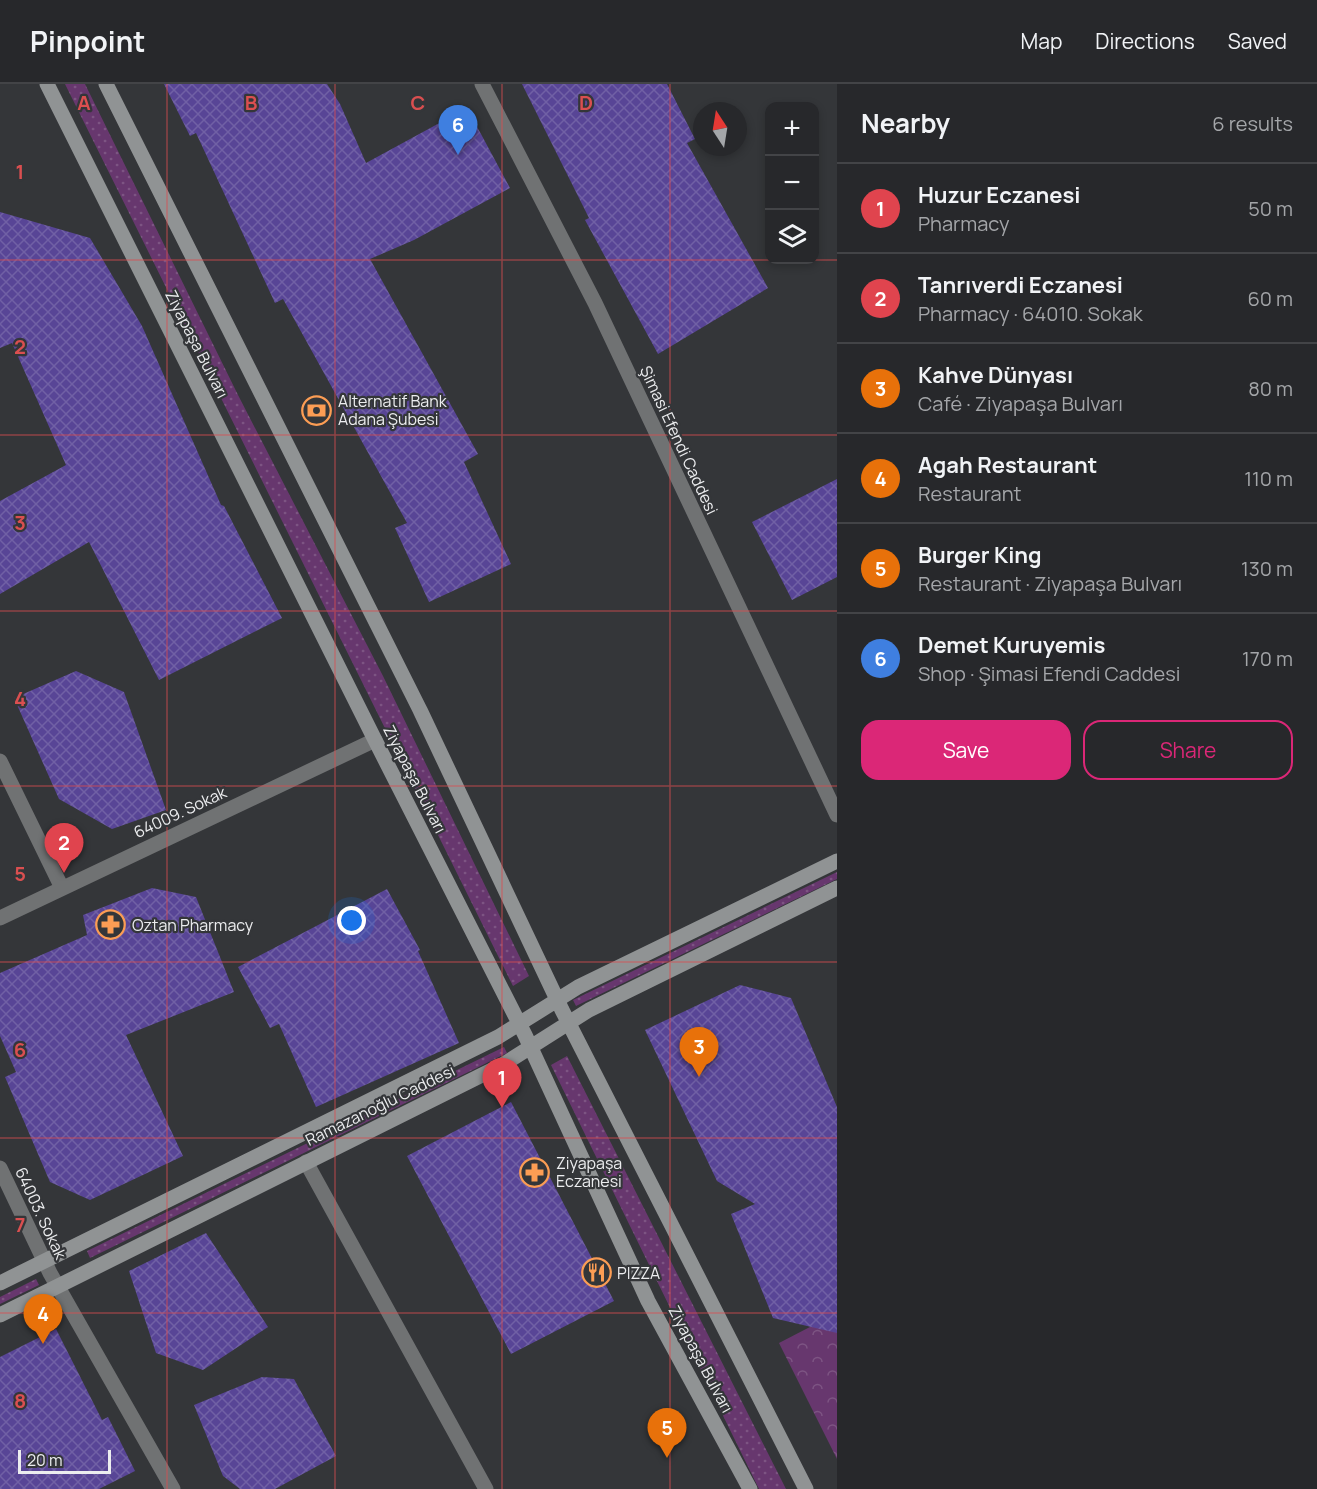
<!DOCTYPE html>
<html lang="en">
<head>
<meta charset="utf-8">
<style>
	body { margin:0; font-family:Manrope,sans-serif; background:#333437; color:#f1f3f6 }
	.controls { position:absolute; right:18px; top:18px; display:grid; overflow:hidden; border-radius:12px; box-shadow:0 3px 9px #0003 }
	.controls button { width:54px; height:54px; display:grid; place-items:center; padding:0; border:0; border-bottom:2px solid #434447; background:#27282b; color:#f1f3f6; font:30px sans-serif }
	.compass { position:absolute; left:693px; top:18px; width:54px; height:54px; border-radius:50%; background:#27282b; box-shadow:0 3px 9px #0003; rotate:348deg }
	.scale { position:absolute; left:18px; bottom:15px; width:93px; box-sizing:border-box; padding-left:6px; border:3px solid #ecedef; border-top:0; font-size:16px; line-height:21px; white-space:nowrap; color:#ecedef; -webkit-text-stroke:4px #343639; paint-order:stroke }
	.you { position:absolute; left:352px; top:837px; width:21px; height:21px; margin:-15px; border:4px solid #fff; border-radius:50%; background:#1a73e8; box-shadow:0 0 0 9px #1a73e833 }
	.badge { display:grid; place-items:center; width:39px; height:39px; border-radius:50%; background:#db2777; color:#fff; font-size:20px; font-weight:700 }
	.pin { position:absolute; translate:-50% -50px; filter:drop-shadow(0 2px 3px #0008) }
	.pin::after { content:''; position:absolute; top:32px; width:21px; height:18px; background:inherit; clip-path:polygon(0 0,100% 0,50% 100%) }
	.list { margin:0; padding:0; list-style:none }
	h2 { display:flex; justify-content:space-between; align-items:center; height:78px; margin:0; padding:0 24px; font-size:26px }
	h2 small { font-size:20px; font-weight:400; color:#a4a6a9 }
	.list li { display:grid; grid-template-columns:39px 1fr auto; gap:18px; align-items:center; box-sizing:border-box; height:90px; padding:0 24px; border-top:2px solid #434447 }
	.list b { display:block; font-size:22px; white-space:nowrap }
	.list p { margin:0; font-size:20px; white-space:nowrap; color:#a4a6a9 }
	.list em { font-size:20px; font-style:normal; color:#a4a6a9 }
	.actions { display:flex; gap:12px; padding:18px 24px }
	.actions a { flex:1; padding:14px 0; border:2px solid #db2777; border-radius:18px; text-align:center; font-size:21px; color:#db2777 }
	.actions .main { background:#db2777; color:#fff }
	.icon { flex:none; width:33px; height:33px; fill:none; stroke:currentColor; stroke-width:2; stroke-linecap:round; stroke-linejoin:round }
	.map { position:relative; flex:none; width:837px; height:1405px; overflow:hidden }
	header { display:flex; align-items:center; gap:36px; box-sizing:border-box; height:84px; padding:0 30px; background:#27282b; border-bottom:2px solid #434447 }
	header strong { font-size:28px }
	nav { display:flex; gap:33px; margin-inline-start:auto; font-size:21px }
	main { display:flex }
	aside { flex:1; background:#27282b }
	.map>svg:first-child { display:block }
</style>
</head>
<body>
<header>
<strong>Pinpoint</strong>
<nav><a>Map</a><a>Directions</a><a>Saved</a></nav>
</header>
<main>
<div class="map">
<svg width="837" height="1405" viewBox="0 0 837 1405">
	<defs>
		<pattern id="grass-dots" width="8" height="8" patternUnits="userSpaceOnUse" patternTransform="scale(1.5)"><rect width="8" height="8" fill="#67376e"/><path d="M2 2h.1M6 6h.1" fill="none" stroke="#7d5483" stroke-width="1.8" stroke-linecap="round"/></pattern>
		<pattern id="park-crowns" width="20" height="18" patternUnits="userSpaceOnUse" patternTransform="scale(1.5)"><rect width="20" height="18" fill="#67376e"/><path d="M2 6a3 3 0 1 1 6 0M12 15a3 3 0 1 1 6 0" fill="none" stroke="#7d5483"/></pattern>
		<pattern id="building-cross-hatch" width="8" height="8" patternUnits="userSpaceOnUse" patternTransform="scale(1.5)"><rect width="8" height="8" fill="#584596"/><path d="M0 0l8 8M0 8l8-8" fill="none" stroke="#7060a5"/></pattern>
	</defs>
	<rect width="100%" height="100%" fill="#343639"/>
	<path fill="url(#grass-dots)" d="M 65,0 L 85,0 L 238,311 L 383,592 L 529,892 L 513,902 Z
		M 837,788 L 837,795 L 576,922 L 573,916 Z
		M 504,963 L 507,969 L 90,1174 L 87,1167 Z
		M 567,972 L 786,1405 L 759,1405 L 551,981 Z
		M 36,1195 L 39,1201 L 0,1220 L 0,1213 Z"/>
	<path fill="url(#park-crowns)" d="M 837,1229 L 837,1375 L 779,1259 Z"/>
	<path fill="url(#building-cross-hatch)" d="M 164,0 L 327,0 L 340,20 L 366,79 L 467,24 L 510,104 L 414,156 L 370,175 L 478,370 L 464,378 L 511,480 L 429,518 L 395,444 L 407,439 L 283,215 L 275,219 L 196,49 L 190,52 Z
		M 522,0 L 667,0 L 695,55 L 687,59 L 768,204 L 658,270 L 585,136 L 589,134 Z
		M 0,128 L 90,154 L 142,242 L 221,421 L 224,422 L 282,534 L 159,596 L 89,458 L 0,510 L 0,417 L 66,381 L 12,259 L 0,264 Z
		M 837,395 L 837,493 L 792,516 L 752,438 Z
		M 76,587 L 124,608 L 166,726 L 112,745 L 59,715 L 14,614 Z
		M 152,804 L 196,813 L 234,908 L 126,951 L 183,1072 L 90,1116 L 50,1098 L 5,993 L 16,988 L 0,952 L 0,889 L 87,851 L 83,831 Z
		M 387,805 L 420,866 L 418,867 L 459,959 L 316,1023 L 279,940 L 270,944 L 238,883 Z
		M 740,901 L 791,914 L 837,1023 L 837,1249 L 773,1234 L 731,1130 L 755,1120 L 717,1097 L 645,946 Z
		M 511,1018 L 614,1217 L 511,1270 L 407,1072 Z
		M 206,1149 L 268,1243 L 203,1286 L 156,1269 L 129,1187 Z
		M 56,1245 L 102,1336 L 108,1333 L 135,1387 L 99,1405 L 0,1405 L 0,1273 Z
		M 262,1293 L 294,1295 L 336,1372 L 275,1405 L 240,1405 L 223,1392 L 194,1321 Z"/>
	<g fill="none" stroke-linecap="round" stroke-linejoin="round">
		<path stroke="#707273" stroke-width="15" d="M 306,1078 L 486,1405"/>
		<path stroke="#707273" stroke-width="15" d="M 0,677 L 62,804
			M 0,834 L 375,656
			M 0,1084 L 50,1189 L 173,1405"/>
		<path stroke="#707273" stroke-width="15" d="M 482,0 L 595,219 L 837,731"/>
		<path stroke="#909394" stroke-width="15" d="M 47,0 L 375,656 L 525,951 L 648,1217 L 750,1405
			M 106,0 L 420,626 L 562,926 L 806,1405
			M 0,1199 L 498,953 L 578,903 L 837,777
			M 0,1231 L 504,980 L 589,926 L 837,804"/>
	</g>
	<path fill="none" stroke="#da4f50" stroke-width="1.5" stroke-opacity="0.55" d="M 167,0 L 167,1405M 335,0 L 335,1405M 502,0 L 502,1405M 670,0 L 670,1405M 0,176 L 837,176M 0,351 L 837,351M 0,527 L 837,527M 0,702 L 837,702M 0,878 L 837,878M 0,1054 L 837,1054M 0,1229 L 837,1229"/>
	<defs>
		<symbol id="bank-ring" viewBox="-11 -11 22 22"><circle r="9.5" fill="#343639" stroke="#fc9d54" stroke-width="1.5"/><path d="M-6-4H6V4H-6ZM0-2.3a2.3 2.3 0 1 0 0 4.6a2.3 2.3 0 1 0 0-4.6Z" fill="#fc9d54"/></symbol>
		<symbol id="pharmacy-ring" viewBox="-11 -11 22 22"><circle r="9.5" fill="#343639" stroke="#fc9d54" stroke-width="1.5"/><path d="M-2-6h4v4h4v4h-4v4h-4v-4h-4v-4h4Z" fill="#fc9d54"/></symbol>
		<symbol id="restaurant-ring" viewBox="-11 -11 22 22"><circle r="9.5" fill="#343639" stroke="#fc9d54" stroke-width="1.5"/><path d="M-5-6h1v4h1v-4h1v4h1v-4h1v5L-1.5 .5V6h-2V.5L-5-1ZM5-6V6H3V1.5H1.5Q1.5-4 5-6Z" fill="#fc9d54"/></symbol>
	</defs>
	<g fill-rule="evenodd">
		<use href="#bank-ring" x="300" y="310" width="33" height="33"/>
		<use href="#pharmacy-ring" x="94" y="824" width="33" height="33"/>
		<use href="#pharmacy-ring" x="518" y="1072" width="33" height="33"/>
		<use href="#restaurant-ring" x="580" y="1172" width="33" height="33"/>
	</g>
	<g text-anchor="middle" stroke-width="4.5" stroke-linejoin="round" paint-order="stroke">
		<g font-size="16" fill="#ecedef" stroke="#343639">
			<text transform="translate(197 260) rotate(63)" y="6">Ziyapaşa Bulvarı</text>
			<text transform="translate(679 356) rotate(65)" y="6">Şimasi Efendi Caddesi</text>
			<text transform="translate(415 695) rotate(63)" y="6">Ziyapaşa Bulvarı</text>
			<text transform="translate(180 728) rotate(-25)" y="6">64009. Sokak</text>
			<text transform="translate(380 1021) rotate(-26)" y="6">Ramazanoğlu Caddesi</text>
			<text transform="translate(41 1129) rotate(65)" y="6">64003. Sokak</text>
			<text transform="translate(701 1275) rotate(62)" y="6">Ziyapaşa Bulvarı</text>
		</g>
		<g font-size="16" fill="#ecedef" stroke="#343639" text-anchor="start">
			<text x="338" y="323">Alternatif Bank<tspan x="338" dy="18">Adana Şubesi</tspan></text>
			<text x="132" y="847">Oztan Pharmacy</text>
			<text x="556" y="1085">Ziyapaşa<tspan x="556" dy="18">Eczanesi</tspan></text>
			<text x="617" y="1195">PIZZA</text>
		</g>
	</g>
	<g font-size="20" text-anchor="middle" font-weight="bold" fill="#da4f50" stroke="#343639" stroke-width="4.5" stroke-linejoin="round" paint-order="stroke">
		<text x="84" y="26">A</text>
		<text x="251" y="26">B</text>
		<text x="418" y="26">C</text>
		<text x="586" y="26">D</text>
		<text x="20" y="95">1</text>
		<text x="20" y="270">2</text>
		<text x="20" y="446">3</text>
		<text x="20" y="622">4</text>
		<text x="20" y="797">5</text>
		<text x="20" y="973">6</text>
		<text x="20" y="1148">7</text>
		<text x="20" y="1324">8</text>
	</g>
</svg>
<div class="controls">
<button>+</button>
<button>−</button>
<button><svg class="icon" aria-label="layers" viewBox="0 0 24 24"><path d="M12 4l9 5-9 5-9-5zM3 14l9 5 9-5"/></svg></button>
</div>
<svg class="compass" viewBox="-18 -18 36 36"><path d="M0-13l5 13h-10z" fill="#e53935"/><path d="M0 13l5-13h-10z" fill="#a4a6a9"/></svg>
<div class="scale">20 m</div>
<div class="you"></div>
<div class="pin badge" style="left:502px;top:1024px;background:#e0444e">1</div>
<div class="pin badge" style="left:64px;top:789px;background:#e0444e">2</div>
<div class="pin badge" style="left:699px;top:993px;background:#e8710a">3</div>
<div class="pin badge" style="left:43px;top:1260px;background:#e8710a">4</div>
<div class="pin badge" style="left:667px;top:1374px;background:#e8710a">5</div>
<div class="pin badge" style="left:458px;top:71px;background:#3f7fe0">6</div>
</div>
<aside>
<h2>Nearby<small>6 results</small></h2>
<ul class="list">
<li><span class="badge" style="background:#e0444e">1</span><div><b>Huzur Eczanesi</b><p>Pharmacy</p></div><em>50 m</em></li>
<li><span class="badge" style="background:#e0444e">2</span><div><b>Tanrıverdi Eczanesi</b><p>Pharmacy · 64010. Sokak</p></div><em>60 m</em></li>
<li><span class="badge" style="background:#e8710a">3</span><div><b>Kahve Dünyası</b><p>Café · Ziyapaşa Bulvarı</p></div><em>80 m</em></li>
<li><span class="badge" style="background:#e8710a">4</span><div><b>Agah Restaurant</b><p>Restaurant</p></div><em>110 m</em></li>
<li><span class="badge" style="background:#e8710a">5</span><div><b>Burger King</b><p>Restaurant · Ziyapaşa Bulvarı</p></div><em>130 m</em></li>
<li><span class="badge" style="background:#3f7fe0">6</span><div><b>Demet Kuruyemis</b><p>Shop · Şimasi Efendi Caddesi</p></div><em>170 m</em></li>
</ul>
<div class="actions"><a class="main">Save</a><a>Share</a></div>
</aside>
</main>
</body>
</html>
